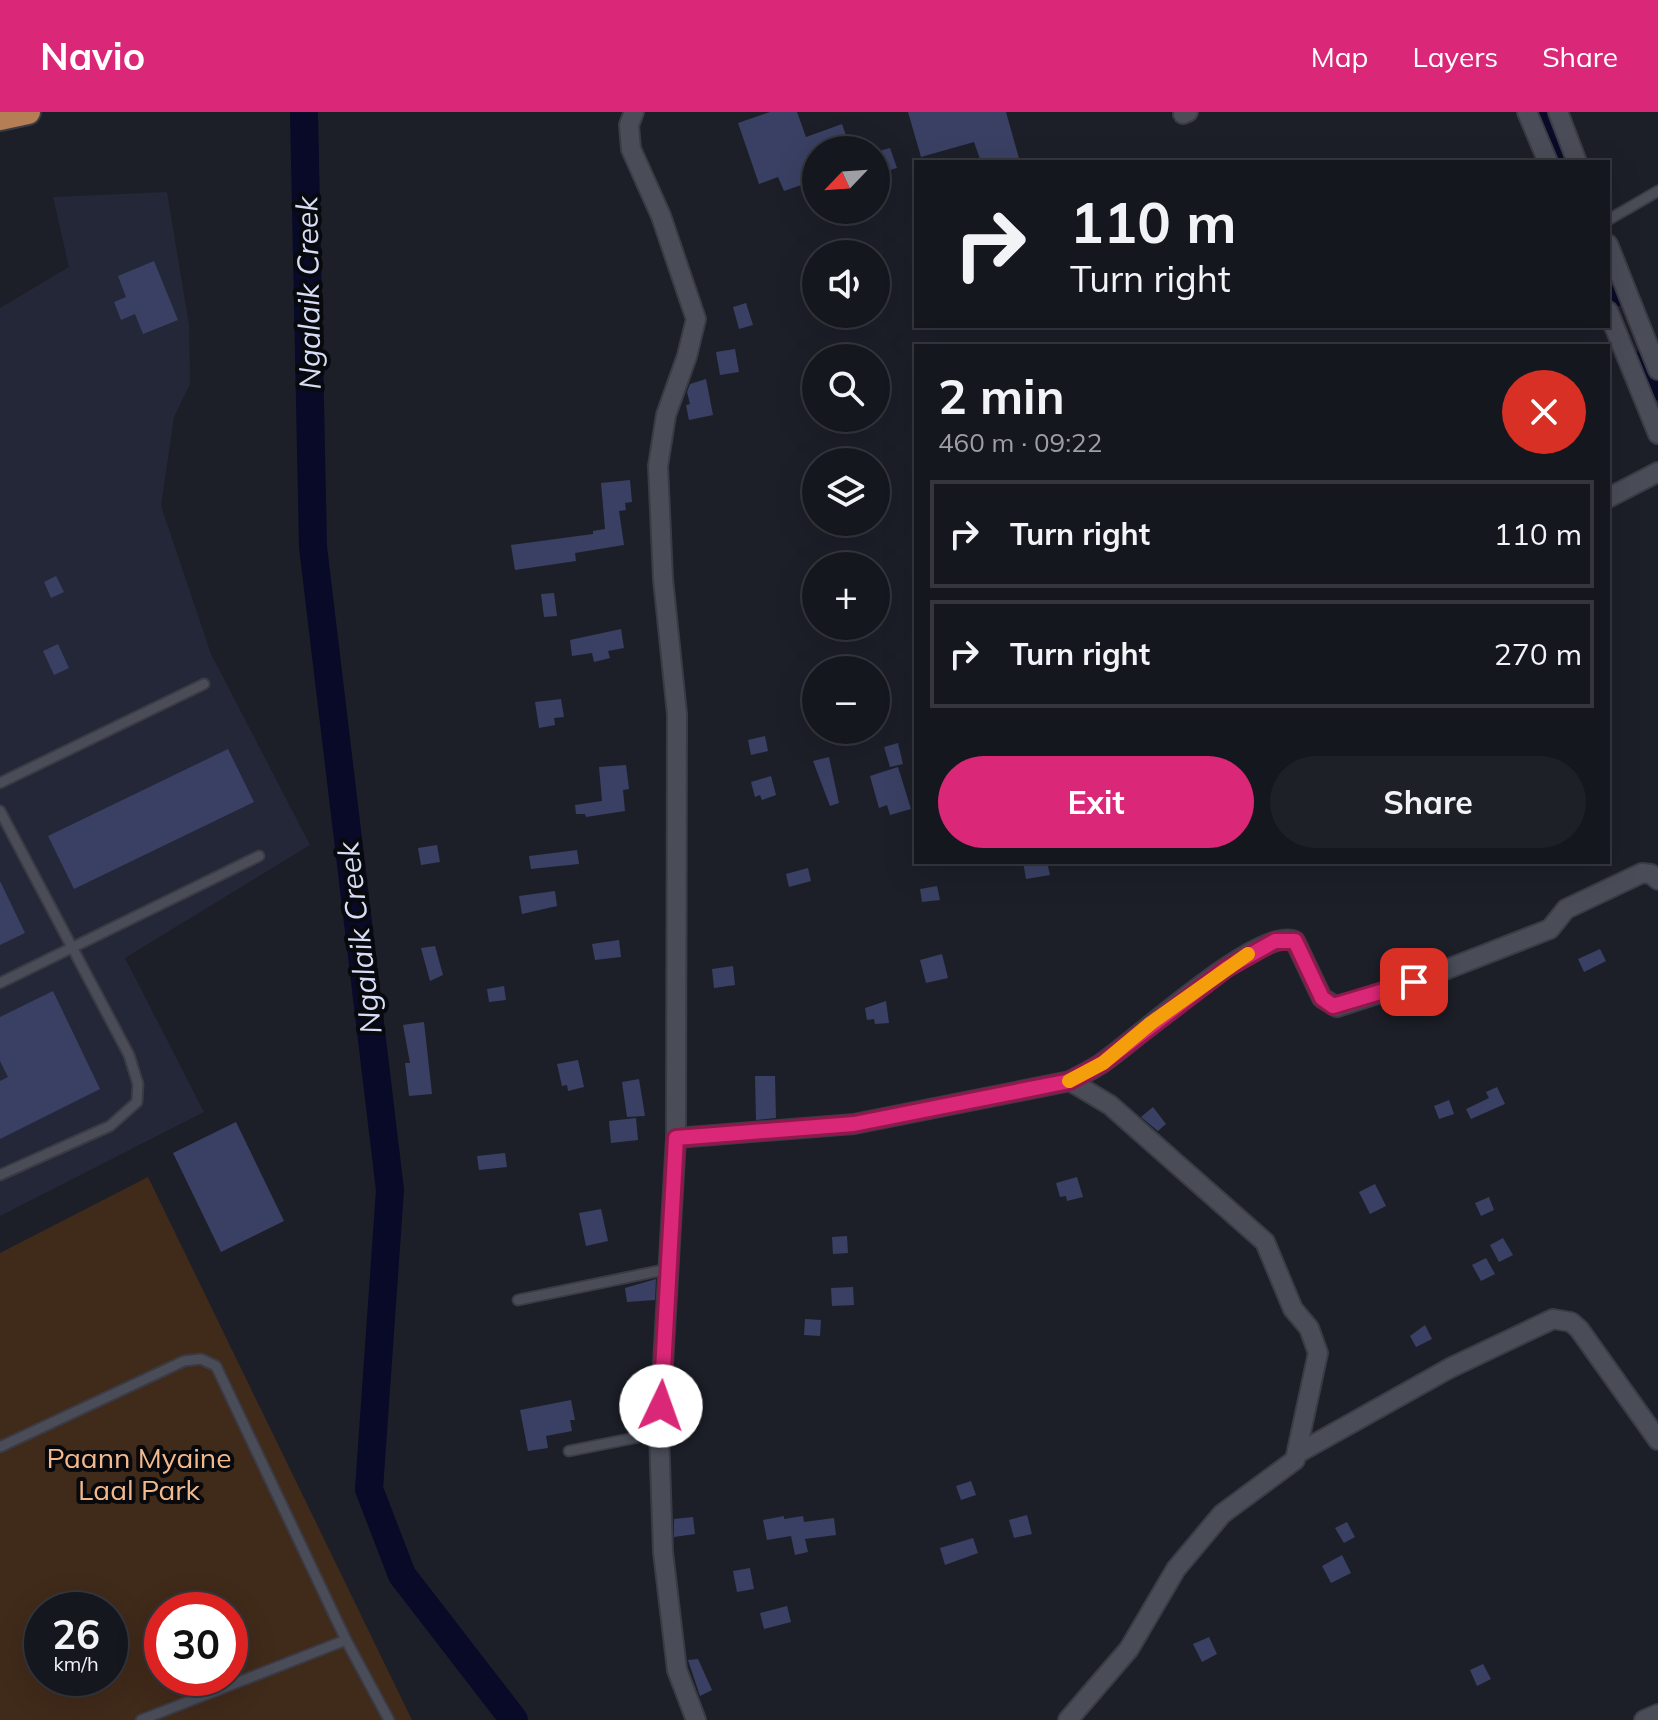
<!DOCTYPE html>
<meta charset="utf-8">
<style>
body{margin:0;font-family:Mulish,sans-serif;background:#1e2027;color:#f1f3f6;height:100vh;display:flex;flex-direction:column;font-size:30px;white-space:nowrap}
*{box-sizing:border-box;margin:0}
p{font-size:26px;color:#9d9fa4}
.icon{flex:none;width:44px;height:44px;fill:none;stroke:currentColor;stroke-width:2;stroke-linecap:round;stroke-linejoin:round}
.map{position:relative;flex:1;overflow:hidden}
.side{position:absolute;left:914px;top:232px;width:696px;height:520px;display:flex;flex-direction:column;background:#15171e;border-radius:0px;box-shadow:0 8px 32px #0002,0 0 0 2px #34363c}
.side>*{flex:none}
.guide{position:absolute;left:914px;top:48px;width:696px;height:168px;border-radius:0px;box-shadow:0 8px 32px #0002,0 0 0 2px #34363c;background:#15171e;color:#f1f3f6;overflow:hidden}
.needle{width:52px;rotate:245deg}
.tools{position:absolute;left:802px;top:24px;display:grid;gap:16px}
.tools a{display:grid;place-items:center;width:88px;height:88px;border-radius:50%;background:#15171e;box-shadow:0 8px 32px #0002,0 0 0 2px #34363c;font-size:40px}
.speed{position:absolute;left:24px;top:1480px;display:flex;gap:16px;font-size:40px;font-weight:700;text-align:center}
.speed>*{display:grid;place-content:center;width:104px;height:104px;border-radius:50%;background:#15171e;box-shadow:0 8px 32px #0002,0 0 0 2px #34363c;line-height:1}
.speed small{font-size:20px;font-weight:400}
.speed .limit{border:12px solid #d22;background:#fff;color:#111}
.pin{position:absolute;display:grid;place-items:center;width:68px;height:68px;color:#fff;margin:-34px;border-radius:16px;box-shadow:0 4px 12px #0006}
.me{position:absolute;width:88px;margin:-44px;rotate:3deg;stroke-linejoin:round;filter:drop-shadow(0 0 6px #0008)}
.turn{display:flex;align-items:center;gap:28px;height:168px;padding:0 24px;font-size:36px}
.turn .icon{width:104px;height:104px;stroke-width:2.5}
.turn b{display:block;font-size:56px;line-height:68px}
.round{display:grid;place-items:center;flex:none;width:84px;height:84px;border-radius:42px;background:#1e2027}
.overview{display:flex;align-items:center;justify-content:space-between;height:136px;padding:0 24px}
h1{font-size:48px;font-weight:700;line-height:60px}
.cta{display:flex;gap:16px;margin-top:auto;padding:16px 24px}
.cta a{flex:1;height:92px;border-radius:48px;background:#db2777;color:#fff;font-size:32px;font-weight:700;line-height:92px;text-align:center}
.cta a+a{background:#1e2027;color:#f1f3f6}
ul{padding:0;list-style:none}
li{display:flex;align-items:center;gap:24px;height:108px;margin:0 16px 12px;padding:0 8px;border:4px solid #34363c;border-radius:0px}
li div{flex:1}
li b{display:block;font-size:30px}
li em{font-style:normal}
header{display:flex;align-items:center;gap:48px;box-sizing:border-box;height:112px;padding:0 40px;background:#db2777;color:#fff}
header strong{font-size:38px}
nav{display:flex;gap:44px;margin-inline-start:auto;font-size:28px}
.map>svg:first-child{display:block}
</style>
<header>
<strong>Navio</strong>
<nav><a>Map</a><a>Layers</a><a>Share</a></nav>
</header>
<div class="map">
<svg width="1658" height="1608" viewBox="0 0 1658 1608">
<rect width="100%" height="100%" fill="#1c1f28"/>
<!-- built -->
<polygon fill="#242737" points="167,80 189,213 190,272 174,305 161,394 211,542 310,733 125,846 204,1000 0,1104 0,196 69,155 53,85"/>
<!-- green -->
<path fill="#402a1a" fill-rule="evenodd" d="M 148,1065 L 412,1608 L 0,1608 L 0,1141 ZM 42,1498 L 110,1498 L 110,1566 L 42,1566 ZM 162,1498 L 230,1498 L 230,1566 L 162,1566 Z"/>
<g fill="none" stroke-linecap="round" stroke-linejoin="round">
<!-- canal -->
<g stroke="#080a28" stroke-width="16">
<polyline points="1545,0 1565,50"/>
<polyline points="1608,157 1620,186"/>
<polyline points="1644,244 1658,280"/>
</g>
<!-- river -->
<polyline stroke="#080a28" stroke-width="28" points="304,0 313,435 390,1078 369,1377 402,1463 514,1608"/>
</g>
<!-- building -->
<g fill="#394063">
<polygon points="770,0 797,0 806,25 842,12 851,38 816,38 816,68 784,79 778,65 759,72 738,11"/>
<polygon points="908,0 1006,0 1020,50 981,50 974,30 921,45"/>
<polygon points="890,36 897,56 876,62 876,40"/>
<polygon points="154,149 178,208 143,222 135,202 121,208 114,190 126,185 118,164"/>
<polygon points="746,191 753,213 739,217 733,195"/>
<polygon points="735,237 739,260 720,263 716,240"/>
<polygon points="706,267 713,303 689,308 686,293 690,292 687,280 690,272"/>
<polygon points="630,368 632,390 625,391 626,398 619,399 624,433 575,441 576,449 515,458 511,433 593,422 593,419 605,417 601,371"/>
<polygon points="56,464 64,480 51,486 44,470"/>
<polygon points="554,481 557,504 544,505 541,482"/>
<polygon points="621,517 624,536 608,539 610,546 594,550 592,541 572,544 570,528"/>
<polygon points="58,532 69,556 54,563 43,539"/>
<polygon points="561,587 564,605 554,606 555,613 539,616 535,590"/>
<polygon points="765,624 768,639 751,643 748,628"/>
<polygon points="898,631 903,652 890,655 884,635"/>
<polygon points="228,637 254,690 74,777 48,724"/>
<polygon points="829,645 839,691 830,694 813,649"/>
<polygon points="626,653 629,677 623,678 625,699 586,705 585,702 576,702 575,693 602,689 599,655"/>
<polygon points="898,655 911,697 890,703 887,693 879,696 870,664"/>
<polygon points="771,664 776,683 762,688 760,683 755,685 751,670"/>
<polygon points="437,733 440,750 421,753 418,736"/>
<polygon points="577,738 579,752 531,757 529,744"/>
<polygon points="1023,750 1047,750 1050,763 1026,767"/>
<polygon points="808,756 811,769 789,775 786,762"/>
<polygon points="0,769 25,821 0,833"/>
<polygon points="937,774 940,788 922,790 920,777"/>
<polygon points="555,779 557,794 522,802 519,784"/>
<polygon points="619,828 621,845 595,848 592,832"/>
<polygon points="435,834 443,863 430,869 421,836"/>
<polygon points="1600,837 1606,849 1584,860 1578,847"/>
<polygon points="942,842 948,866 926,871 920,848"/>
<polygon points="733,854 735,873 714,876 712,857"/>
<polygon points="504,874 506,888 489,890 487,877"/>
<polygon points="53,879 100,977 0,1027 0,969 8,965 0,949 0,905"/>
<polygon points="886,889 889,911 875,912 874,907 867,908 865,896"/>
<polygon points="424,910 432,982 409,984 405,951 410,951 403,913"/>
<polygon points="578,948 584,975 568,979 567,973 562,974 557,952"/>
<polygon points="755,964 775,964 776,1006 756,1008"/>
<polygon points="639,967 645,1004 627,1005 622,970"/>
<polygon points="1497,975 1505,992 1471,1007 1466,997 1489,986 1486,980"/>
<polygon points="1449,988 1454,1002 1439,1007 1434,994"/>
<polygon points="1153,995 1166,1012 1158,1019 1141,1005"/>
<polygon points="636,1006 638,1028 611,1031 609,1009"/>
<polygon points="236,1010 284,1109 221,1140 173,1041"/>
<polygon points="505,1041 507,1055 479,1058 477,1044"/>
<polygon points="1077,1065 1083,1085 1067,1089 1066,1084 1060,1085 1056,1071"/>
<polygon points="1375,1072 1386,1094 1370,1102 1359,1080"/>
<polygon points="1489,1085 1494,1098 1481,1104 1475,1091"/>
<polygon points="601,1097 608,1129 586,1134 579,1101"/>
<polygon points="847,1124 848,1141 833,1142 832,1125"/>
<polygon points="1503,1126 1513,1143 1499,1150 1490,1133"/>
<polygon points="1486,1146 1495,1162 1481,1169 1472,1153"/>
<polygon points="656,1167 655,1188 627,1190 625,1176"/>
<polygon points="853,1175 854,1193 832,1194 831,1176"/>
<polygon points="805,1207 821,1208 820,1224 804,1223"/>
<polygon points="1425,1213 1432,1227 1416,1235 1410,1224"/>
<polygon points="571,1288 575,1308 570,1308 572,1319 546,1324 548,1336 528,1339 520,1298"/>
<polygon points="971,1369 976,1383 961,1388 956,1374"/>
<polygon points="1027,1403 1032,1422 1014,1426 1009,1408"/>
<polygon points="784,1404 784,1407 803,1404 804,1410 834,1406 836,1423 805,1427 808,1440 795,1443 791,1424 767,1428 763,1408"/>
<polygon points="693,1405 695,1422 674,1425 674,1407"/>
<polygon points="1347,1410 1355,1425 1344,1431 1335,1416"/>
<polygon points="973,1426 978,1441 945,1453 940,1436"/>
<polygon points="1342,1443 1351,1461 1331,1471 1322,1454"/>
<polygon points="750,1456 754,1477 737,1480 733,1459"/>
<polygon points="787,1494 791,1510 764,1517 760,1501"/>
<polygon points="1209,1525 1217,1542 1202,1550 1193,1532"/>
<polygon points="698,1547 712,1578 700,1584 688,1548"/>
<polygon points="1483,1552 1491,1567 1477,1574 1470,1558"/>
</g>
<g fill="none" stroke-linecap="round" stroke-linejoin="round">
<defs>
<g id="service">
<polyline points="1608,108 1658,79"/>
<polyline points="0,671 204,572"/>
<polyline points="0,699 129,943 138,972 137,990 110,1014 0,1063"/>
<polyline points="0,871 259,744"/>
<polyline points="518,1188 668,1157"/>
<polyline points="0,1335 184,1249 201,1247 216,1254 346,1528 389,1608"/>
<polyline points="569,1339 659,1321"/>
<polyline points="141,1608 346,1528"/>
</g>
<g id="minor">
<polyline points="634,0 629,13 631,37 661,104 696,207 687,244 666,303 658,354 663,467 677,602 676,1026 659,1321 663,1440 677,1558 696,1608"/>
<polyline points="1527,0 1548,50"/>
<polyline points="1558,0 1577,50"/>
<polyline points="1183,2 1188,0"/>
<polyline points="1608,132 1658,258"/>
<polyline points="1608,199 1658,322"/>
<polyline points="1608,386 1658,360"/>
<path d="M 1070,969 C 1081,963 1092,958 1102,951 C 1135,929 1260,813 1295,829 L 1322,886 L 1337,895 L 1414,870 L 1550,817 L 1566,797 L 1642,761 L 1651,762 L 1658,768"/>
<polyline points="676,1026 854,1012 1070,969 1110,993 1265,1130 1293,1197 1309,1216 1318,1241 1295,1348 1222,1402 1176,1457 1129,1537 1068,1608"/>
<polyline points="1300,1340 1450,1256 1553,1207 1571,1210 1579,1217 1658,1328"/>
<polyline points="1644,1608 1658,1602"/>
</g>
<polyline id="trunk" points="0,6 28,0"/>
</defs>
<!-- service casing -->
<use href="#service" stroke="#3a3b44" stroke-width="13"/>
<!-- minor casing -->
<use href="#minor" stroke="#3a3b44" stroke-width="22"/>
<!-- trunk casing -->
<use href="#trunk" stroke="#3a3b44" stroke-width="28"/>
<!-- service -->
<use href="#service" stroke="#4a4d58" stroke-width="9"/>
<!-- minor -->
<use href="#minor" stroke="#4a4d58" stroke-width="18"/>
<!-- trunk -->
<use href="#trunk" stroke="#b57e54" stroke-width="24"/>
</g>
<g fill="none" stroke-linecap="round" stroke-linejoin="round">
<defs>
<polyline id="route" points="661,1294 676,1026 854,1012 1070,969 1103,951 1227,856 1275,829 1295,829 1322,886 1333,894 1414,870"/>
</defs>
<!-- route casing -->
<use href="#route" stroke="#8e194d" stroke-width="20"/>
<!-- route -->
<use href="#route" stroke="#db2777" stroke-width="14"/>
<!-- slow -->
<polyline stroke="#f59e0b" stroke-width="14" points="1069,969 1103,951 1151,911 1248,842"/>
</g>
<g text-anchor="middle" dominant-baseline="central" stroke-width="8" stroke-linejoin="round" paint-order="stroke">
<!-- park labels -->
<g font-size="28" fill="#f3b98c" stroke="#08090d">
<text x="139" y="1345">Paann Myaine<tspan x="139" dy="32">Laal Park</tspan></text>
</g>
<!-- water labels -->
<g font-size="30" font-style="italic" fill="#d6ddf6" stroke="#08090d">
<text transform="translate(308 181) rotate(-91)">Ngalaik Creek</text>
<text transform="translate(359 826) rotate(-97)">Ngalaik Creek</text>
</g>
</g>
</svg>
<div class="tools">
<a><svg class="needle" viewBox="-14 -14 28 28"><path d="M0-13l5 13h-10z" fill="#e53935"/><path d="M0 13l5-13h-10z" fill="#9d9fa4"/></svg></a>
<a><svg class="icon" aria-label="sound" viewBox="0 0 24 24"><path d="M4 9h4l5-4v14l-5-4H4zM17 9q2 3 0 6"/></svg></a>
<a><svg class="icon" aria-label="search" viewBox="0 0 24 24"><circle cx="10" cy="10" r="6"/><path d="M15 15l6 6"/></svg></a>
<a><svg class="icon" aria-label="layers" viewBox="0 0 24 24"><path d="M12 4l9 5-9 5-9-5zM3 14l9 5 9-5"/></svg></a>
<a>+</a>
<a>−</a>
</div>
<div class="speed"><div>26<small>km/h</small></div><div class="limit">30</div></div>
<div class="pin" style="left:1414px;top:870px;background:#d93025"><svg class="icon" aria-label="arrive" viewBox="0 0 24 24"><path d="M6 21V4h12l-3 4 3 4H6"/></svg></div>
<svg class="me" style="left:661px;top:1294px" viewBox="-20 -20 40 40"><circle r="19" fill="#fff"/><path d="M0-13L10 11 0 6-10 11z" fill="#db2777"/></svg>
<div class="guide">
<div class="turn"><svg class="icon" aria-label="right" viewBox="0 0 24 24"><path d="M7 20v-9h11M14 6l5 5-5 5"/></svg><div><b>110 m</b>Turn right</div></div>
</div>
<section class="side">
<div class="overview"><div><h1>2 min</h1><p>460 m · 09:22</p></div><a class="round" style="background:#d93025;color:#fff"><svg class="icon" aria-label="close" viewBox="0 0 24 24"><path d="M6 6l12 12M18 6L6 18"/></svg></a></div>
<ul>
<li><svg class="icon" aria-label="right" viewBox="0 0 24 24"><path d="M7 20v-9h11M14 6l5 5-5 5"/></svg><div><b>Turn right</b></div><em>110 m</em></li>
<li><svg class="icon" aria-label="right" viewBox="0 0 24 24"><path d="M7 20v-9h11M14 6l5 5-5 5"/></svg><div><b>Turn right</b></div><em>270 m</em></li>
</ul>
<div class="cta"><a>Exit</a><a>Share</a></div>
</section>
</div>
